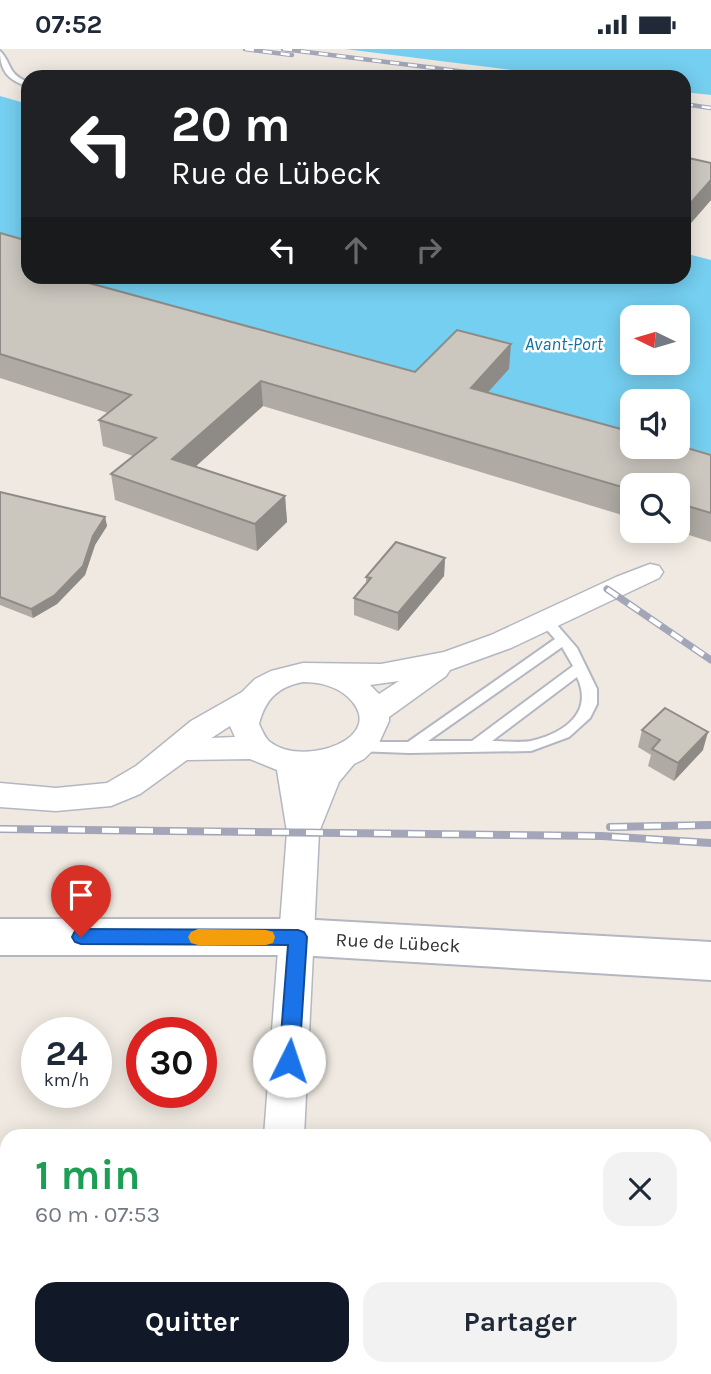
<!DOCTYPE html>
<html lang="fr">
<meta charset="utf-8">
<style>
body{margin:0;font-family:Karla,sans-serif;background:#f2f2f3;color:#1f2937;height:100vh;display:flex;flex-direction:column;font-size:26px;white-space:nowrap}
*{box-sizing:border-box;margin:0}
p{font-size:23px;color:#747a83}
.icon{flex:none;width:38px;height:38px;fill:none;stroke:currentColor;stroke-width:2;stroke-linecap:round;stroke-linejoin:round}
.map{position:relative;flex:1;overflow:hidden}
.drawer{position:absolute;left:0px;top:1080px;width:712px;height:247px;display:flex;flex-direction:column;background:#fff;border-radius:21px 21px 0 0;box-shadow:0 4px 18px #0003}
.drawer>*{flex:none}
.guide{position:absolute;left:21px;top:21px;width:670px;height:214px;border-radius:21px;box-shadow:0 4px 18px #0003;background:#202124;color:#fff;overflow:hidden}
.needle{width:46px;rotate:275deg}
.buttons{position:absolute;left:620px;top:256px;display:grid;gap:14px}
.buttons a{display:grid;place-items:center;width:70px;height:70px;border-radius:14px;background:#fff;box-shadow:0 4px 18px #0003;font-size:35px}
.speed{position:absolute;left:21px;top:968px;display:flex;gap:14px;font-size:35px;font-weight:700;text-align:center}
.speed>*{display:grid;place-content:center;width:91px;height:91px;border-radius:50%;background:#fff;box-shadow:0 4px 18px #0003;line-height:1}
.speed small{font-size:18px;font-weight:400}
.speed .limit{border:10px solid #d22;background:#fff;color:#111}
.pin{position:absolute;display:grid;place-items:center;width:60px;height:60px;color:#fff;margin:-72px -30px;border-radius:50% 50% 50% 0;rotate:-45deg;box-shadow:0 0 7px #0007}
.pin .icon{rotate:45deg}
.me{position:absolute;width:77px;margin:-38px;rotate:4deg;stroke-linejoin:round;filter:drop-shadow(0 0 5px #0008)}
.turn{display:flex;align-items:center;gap:24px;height:147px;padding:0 35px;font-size:32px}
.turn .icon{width:91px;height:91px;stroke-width:2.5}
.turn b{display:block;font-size:49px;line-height:60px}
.lanes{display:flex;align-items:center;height:66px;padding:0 35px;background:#0003;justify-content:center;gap:35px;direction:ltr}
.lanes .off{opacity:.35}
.round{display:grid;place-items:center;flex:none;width:74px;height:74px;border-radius:21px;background:#f2f2f3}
.overview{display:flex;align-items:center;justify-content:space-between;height:119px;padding:0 35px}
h1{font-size:42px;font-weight:700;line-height:52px;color:#1e9e55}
.button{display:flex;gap:14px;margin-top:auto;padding:14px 35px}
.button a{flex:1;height:80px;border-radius:21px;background:#111827;color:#fff;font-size:28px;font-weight:700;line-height:80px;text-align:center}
.button a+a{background:#f2f2f3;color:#1f2937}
.status{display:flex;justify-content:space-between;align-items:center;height:49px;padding:0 35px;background:#fff;direction:ltr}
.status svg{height:19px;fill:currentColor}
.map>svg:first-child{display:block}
</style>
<div class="status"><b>07:52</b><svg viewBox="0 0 49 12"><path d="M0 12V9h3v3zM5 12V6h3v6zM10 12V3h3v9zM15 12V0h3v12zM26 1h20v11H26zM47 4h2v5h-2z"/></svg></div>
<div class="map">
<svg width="711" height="1325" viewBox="0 0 711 1325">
<rect width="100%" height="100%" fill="#efe9e1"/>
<!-- water -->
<g fill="#75cff0" fill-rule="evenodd">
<polygon points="345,0 711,0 711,46 684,43 684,28 568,28"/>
<path d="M 0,47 L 28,55 L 28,228 L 684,228 L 684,204 L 711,211 L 711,405 L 677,396 L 677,352 L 632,352 L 632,383 L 316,295 L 0,223 ZM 632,268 L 677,268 L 677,313 L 632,313 Z"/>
</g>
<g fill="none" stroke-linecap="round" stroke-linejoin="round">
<defs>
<g id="service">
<path d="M 0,2 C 12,14 7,25 28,33 L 28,37 C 9,32 0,22 0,2 Z"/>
<path d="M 546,568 L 551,569 L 577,599 L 597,640 L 597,655 L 590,669 L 569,688 L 531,702 L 409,704 L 356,702 L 354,698 L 361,693 L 408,693 L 555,590 L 539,572 ZM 562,598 L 573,617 L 472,692 L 428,692 ZM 577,628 C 594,664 564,684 531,692 C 519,694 504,692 492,692 Z"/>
<polygon points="0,1248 7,1251 7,1272 0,1269"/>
<polygon points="83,1320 111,1320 114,1325 86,1325"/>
</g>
<g id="minor">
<path d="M 650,515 L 659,517 L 663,523 L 659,529 L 511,599 L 450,621 L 446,627 L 389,668 L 389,672 L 378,696 L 364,710 L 354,715 L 339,733 L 319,783 L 304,1087 L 264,1087 L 287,783 L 277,721 L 250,710 L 187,711 L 140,745 L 111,757 L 56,762 L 0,758 L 0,734 L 56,739 L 107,734 L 136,717 L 191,672 L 242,643 L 255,630 L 271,622 L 303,614 L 381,615 L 444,603 L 491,586 L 616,528 ZM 399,632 L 379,645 L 370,636 ZM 303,633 C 319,633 336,637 348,648 C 391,689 303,719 270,693 C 265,689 262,681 259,675 C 265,651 277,638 303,633 ZM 230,677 L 235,688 L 211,689 L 213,688 Z"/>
<polygon points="244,1320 288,1320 287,1325 243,1325"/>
</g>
<polygon id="secondary" points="0,870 298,870 711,893 711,931 298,906 0,906"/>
</defs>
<!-- service casing -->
<use href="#service" stroke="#b4b7c1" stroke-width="4"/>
<!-- minor casing -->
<use href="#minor" stroke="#b4b7c1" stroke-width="3"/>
<!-- secondary casing -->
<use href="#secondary" stroke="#b4b7c1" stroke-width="4"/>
<!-- service -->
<use href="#service" fill="#fff" fill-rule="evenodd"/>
<!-- minor -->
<use href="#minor" fill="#fff" fill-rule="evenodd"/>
<!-- secondary -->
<use href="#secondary" fill="#fff" fill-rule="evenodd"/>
<defs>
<g id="rail-far2">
<polyline points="245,0 292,6"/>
<polyline points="283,0 506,28"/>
<polyline points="684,55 711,59"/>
</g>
<polyline id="rail-far1" points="607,540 711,611"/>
<g id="rail">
<polyline points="610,778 711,776"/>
<polyline points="0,780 602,787 711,794"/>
</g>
</defs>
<!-- rail-far2 casing -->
<use href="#rail-far2" stroke="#a3a6b8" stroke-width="4.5"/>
<!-- rail-far1 casing -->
<use href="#rail-far1" stroke="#a3a6b8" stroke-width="7"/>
<!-- rail casing -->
<use href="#rail" stroke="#a3a6b8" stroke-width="8"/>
<!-- rail-far2 -->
<use href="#rail-far2" stroke="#fff" stroke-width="2.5" stroke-dasharray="9" stroke-linecap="butt"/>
<!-- rail-far1 -->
<use href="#rail-far1" stroke="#fff" stroke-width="4.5" stroke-dasharray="13" stroke-linecap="butt"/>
<!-- rail -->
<use href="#rail" stroke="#fff" stroke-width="5" stroke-dasharray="17" stroke-linecap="butt"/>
</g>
<!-- wall -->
<g fill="#afaba4">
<polygon points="684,108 711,114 711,151 684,182"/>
<polygon points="0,184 28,228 415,323 509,320 488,343 711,406 711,493 673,481 677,481 677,436 632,436 632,469 263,357 196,417 285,447 287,473 257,502 115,451 111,425 133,407 103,397 99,371 108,364 0,329"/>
<polygon points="0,443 105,468 107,477 95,496 85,526 57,555 33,569 0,556"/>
<polygon points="445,509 444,527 398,582 354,566 354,549 366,535 366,528"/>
<polygon points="642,681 703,701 674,732 648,717 651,706 638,698"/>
<polygon points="711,1197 711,1294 705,1291 705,1210"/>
</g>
<!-- shaded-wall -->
<g fill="#8e8b86">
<polygon points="711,131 711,151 684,182 688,157"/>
<polygon points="511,295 509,320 469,364 471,339"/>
<polygon points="261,332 263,357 175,436 172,410"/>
<polygon points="285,447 287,473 257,502 255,475"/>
<polygon points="105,468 107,477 95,496 85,526 57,555 33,569 31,560"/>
<polygon points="445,509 444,527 398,582 398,564"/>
<polygon points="708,683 703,701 674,732 678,714"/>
</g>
<!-- building -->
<g fill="#cbc7bf" stroke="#8e8b86" stroke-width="2">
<polygon points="684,108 711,114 711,131 688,157 684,157"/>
<polygon points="0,184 28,192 28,215 26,216 28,217 28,228 67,228 415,323 457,281 511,295 471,339 632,383 632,397 677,397 677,396 711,406 711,464 677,454 677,436 632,436 632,441 261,332 172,410 285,447 255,475 111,425 156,389 99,371 131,346 0,305"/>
<polygon points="0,443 105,468 93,487 83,517 55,546 31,560 0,548"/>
<polygon points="396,493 445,509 398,564 354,549 371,529 366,528"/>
<polygon points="665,659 708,683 678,714 652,700 660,691 642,681"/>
<polygon points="711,1197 711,1263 705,1259 705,1210"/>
</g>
<!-- route -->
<polygon fill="#1a73e8" stroke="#114b97" stroke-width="2" points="81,880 298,881 304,883 307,888 299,1012 296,1019 289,1021 282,1019 279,1012 288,896 81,895 75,893 72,888 75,882"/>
<!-- slow -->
<polygon fill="#f59e0b" points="198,880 266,881 273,883 275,888 273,894 266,896 198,896 191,894 188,888 191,883"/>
<g text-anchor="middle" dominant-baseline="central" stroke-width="5" stroke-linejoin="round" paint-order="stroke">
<!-- far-water labels -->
<g font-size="18" font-style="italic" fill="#0d6fa3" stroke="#fff">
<text x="564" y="295">Avant-Port</text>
</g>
<!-- street labels -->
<g font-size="19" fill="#2e2e2e" stroke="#fff">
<text transform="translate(398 894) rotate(3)">Rue de Lübeck</text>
</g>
</g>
</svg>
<div class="buttons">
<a><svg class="needle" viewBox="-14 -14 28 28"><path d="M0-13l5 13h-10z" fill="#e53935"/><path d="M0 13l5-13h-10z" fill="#747a83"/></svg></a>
<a><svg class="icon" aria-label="sound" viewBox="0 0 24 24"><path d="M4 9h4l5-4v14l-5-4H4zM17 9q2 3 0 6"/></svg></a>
<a><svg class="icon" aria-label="search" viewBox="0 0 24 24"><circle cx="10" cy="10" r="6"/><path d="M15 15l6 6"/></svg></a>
</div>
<div class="speed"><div>24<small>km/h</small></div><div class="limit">30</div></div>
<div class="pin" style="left:81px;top:888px;background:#d93025"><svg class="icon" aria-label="arrive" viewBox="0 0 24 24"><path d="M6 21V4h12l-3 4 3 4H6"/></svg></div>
<svg class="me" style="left:289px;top:1012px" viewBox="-20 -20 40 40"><circle r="19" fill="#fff"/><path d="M0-13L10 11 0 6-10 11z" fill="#1a73e8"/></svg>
<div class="guide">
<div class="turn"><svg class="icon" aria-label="left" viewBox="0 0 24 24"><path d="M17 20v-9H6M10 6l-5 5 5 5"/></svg><div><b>20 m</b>Rue de Lübeck</div></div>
<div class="lanes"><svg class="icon" aria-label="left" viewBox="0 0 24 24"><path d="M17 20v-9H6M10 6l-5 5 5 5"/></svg><svg class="icon off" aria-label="ahead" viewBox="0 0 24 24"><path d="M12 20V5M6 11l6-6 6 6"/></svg><svg class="icon off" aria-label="right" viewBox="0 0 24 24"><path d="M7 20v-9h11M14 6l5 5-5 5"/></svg></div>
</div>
<section class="drawer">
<div class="overview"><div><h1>1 min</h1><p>60 m · 07:53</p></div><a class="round"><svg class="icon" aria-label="close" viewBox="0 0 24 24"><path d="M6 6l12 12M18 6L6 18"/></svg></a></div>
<div class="button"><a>Quitter</a><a>Partager</a></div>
</section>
</div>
